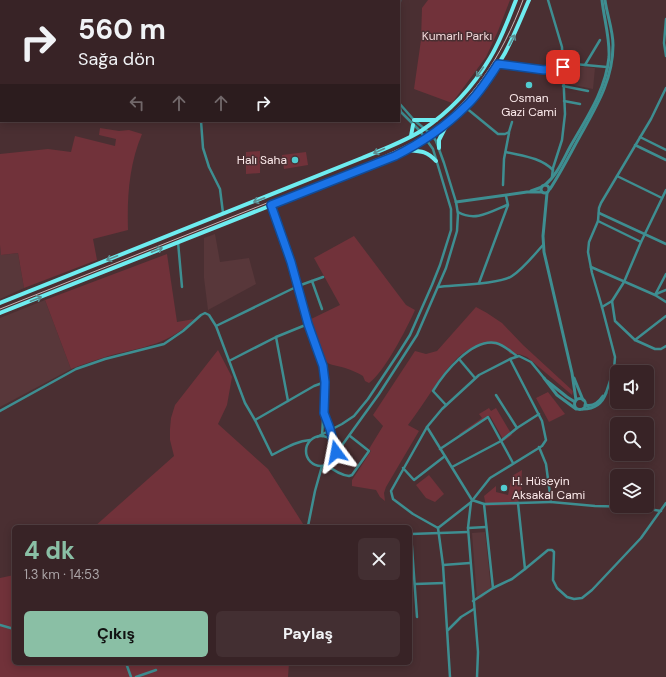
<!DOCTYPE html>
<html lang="tr">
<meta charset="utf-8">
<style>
body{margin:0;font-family:"DM Sans",sans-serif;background:#432f32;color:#f1f3f6;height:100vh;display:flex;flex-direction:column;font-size:15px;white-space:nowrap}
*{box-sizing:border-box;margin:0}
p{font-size:13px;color:#aba4a7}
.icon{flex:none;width:22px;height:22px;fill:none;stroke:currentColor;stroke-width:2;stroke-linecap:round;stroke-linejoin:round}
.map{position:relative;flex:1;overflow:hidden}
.panel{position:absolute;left:12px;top:525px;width:400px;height:140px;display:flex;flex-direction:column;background:#382326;border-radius:6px;box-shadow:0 2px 10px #0003,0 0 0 1px #524043}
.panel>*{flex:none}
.banner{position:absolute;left:0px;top:0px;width:400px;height:122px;box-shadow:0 2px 10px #0003,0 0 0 1px #524043;background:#382326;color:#f1f3f6;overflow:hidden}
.tools{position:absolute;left:610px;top:365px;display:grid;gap:8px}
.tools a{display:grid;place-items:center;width:44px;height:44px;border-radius:6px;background:#382326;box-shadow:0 2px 10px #0003,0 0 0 1px #524043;font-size:20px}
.pin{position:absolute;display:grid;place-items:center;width:34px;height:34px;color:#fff;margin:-17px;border-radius:8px;box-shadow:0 2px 6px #0006}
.me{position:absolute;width:44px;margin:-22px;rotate:347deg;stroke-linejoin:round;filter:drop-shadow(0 0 3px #0008)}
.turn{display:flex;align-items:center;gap:14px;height:84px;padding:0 12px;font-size:18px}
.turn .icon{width:52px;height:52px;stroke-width:2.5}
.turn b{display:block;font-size:28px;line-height:34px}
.lanes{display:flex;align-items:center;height:38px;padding:0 12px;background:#0003;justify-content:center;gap:20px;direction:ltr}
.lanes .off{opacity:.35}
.round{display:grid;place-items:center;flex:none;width:42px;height:42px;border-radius:6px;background:#432f32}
.summary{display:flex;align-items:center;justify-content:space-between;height:68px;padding:0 12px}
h1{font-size:24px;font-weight:700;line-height:30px;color:#8abfa5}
.button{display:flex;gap:8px;margin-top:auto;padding:8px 12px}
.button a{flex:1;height:46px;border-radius:6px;background:#8abfa5;color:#111;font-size:16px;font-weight:700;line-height:46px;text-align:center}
.button a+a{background:#432f32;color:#f1f3f6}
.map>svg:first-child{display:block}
</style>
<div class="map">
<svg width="666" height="677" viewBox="0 0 666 677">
<rect width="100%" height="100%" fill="#4a2f32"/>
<!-- built -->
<g fill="#58373a">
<polygon points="566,65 595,68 593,89 564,83"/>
<polygon points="215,234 220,262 249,258 256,284 208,310 204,278 204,238"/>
<polygon points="0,245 1,255 18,253 24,288 0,299"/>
<polygon points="45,300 71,369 0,407 0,318"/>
<polygon points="485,532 491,589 482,598 478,599 477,598 472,533"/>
</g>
<!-- green -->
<g fill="#71323a">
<polygon points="428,0 510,0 498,31 486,57 452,103 414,89 421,40 422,8"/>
<path d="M 100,128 L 119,131 L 129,130 L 142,134 C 129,165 127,197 128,230 L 93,239 L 97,260 L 24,288 L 18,253 L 1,255 L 0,245 L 0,154 L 48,149 L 71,152 L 75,136 L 115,146 L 116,139 L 99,135 Z"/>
<polygon points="260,151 260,173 246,174 246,152"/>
<polygon points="306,152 308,165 284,169 282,155"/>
<path d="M 354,236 L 406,305 L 415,310 C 407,328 384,373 369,383 L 365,381 L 363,376 C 358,373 352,370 345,368 C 336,365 327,366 322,357 L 309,320 L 340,305 L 314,258 Z"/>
<path d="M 167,254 L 177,322 L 194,319 C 170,344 144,347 112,355 C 98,359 84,364 71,369 L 45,300 Z"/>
<path d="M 476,307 L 487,313 L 502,323 L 523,345 L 573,391 L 572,395 L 527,357 L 519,354 L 510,354 L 506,348 C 471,333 451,363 433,389 C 425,401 417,413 408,425 L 419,431 L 386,487 L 384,493 L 385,501 L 380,497 L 376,490 L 352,486 L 352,480 L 369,454 L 371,451 L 369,449 L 383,426 L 373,415 L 415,351 L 426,354 L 437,351 Z"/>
<polygon points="218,350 232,377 227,405 218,424 268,469 305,527 94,527 174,456 170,440 170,429 171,418 175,405"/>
<polygon points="548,392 565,414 549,422 536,398"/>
<polygon points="489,408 491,411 496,408 512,435 504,441 490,416 461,436 459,434 482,418 479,414"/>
<polygon points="522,470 521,485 523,496 518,497 519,505 486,506 484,496 496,486 496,492 508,495 512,476"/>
<polygon points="429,475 444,494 435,502 426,498 416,485"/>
<polygon points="14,575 14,663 289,663 288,677 0,677 0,578"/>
</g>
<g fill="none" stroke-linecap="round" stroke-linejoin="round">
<!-- minor -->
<g stroke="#3e8e91" stroke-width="2.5">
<polyline points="226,0 226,1"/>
<polyline points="548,0 562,47 565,114 562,140 553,168 552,177"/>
<polyline points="399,12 400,0"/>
<polyline points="666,19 664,43 666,56"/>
<polyline points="563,63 607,67"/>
<polyline points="499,64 544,69 546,73 563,80"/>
<polyline points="585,65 600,40"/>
<polyline points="544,69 563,67"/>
<polyline points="563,86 588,91"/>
<polyline points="564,101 580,104"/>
<polyline points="465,107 498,134 505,134 509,132 512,122"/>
<polyline points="201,121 203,148 209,167 220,189 223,213"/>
<polyline points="640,137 666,150"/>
<polyline points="635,145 666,160"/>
<path d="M 506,152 C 522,156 540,157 553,170"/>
<polyline points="617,176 662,198"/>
<polyline points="503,185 504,159 509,133"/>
<polyline points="272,206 291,262 308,324 323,370 325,387 322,436"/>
<path d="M 458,212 C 475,222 490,212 507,205"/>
<polyline points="599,213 666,244"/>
<polyline points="598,221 641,242"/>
<polyline points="178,242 182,287"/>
<polyline points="591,267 655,295 666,302"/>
<polyline points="312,281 322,309"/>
<polyline points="479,283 508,205 506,196"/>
<path d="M 438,287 C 454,285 501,284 512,276 C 523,269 534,255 543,245"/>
<polyline points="656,294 666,290"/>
<polyline points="655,295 666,274"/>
<polyline points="612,301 615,321 635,340 655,349 661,349 666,346"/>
<polyline points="602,307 612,301 624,282 641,242 666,190"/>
<polyline points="216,326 298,286 323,277"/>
<polyline points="276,337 288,401"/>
<polyline points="635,340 666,316"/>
<polyline points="459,359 475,378"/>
<polyline points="229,361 276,337 308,324"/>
<polyline points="606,393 614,369 615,357 602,307 592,273 588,252 589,242 598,221 599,208 601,203 651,119 666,88"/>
<polyline points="496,395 517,428"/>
<path d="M 446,405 L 433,391 C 444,373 472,338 496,343 C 504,345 511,352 517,356"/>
<polyline points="0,411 76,369 105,359 164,344 183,331 201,315 205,313 209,315 216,326 245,403 255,420"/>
<polyline points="325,414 330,429 333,442"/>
<polyline points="427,427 472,500 484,504 493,588 473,601"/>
<circle cx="321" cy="451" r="15"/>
<polyline points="317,437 342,424 354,416 368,399 398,354 410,335 432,285 440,265 451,230 451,209 433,149 420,131 401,112 399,104"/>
<path d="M 310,440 C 296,441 284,449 272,455 L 255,420 L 314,386 L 325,382"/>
<polyline points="539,447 546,464 551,502 595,506 636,507 661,511"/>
<polyline points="440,449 488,417 513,463"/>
<polyline points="335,455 379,394 417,335 446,268 457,231 458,214 456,202 444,163 436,141 432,135 414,120 399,103"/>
<path d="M 327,465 C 333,470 341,475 349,476 L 352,475 L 369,451 L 350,436"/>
<polyline points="452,467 501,441 517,428 539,414"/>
<polyline points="403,468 414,480 445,456"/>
<polyline points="470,503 438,528 413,514 393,499 391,491 427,427 442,409 479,375 510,359 519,356 531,362 544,378"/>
<polyline points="518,503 551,502"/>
<polyline points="484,504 518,503 525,569 512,579 493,588"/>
<polyline points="308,526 315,491 322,466"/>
<polyline points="438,528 443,565 450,677"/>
<polyline points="468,528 486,527"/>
<polyline points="443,565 470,563"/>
<polyline points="525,569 548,550 552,550 554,552 553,580 557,588 567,597 574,599 582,598 592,590 641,538 666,503"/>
<polyline points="415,584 444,583"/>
<polyline points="417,617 411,534 468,532"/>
<polyline points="0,625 14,629"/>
<polyline points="448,630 461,617 474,609"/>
<polyline points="126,663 131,677"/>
<polyline points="136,677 156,670"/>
<polyline points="477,677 478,652 476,627 468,528 471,502 490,478 542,446 546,440 542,421 510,359"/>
</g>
<!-- tertiary -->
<g stroke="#3e8e91" stroke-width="3">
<circle cx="545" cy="189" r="4"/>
<path d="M 545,185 C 557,175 563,160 570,147 C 586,119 606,90 609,57 C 610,38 604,19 602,0"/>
<path d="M 550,189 C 561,172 570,154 580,136 C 596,107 613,80 613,45 C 613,30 607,15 605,0"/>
<polyline points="531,191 542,187"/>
<polyline points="547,193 543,236 544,252 572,373 576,400"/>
<polyline points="456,202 527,192 542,192"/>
<polyline points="544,378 557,395 576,409"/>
<polyline points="574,378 583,400"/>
<polyline points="547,381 567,397 575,402"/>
<circle cx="580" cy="404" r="5.5"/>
<path d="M 585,405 C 593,407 599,402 603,396"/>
<path d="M 583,409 C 595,409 602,404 606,393"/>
</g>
<!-- trunk -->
<g stroke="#6eecf0" stroke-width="4">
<polyline points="414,120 436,120"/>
<polyline points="411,136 413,125"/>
<polyline points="439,148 439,140 447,124"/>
<path d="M 408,150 C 421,151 427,151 436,161"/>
<path d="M 0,303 L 362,158 C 382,150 403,142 421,131 C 448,113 473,87 490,58 C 501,40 508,20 516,0"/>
<path d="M 0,313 L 395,156 C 441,133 480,99 505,53 C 514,36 521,18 529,0"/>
</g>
<!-- tram -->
<path stroke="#c8b3b5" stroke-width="1" d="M 0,309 L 340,174 C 366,163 394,153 418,139 C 471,107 502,56 523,0"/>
</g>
<!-- one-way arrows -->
<defs><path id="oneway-shaft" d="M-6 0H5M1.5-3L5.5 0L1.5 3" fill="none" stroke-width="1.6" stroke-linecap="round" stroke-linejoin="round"/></defs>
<g stroke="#5c8e91">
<use href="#oneway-shaft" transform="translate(512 40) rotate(-63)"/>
<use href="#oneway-shaft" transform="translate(480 72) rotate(125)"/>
<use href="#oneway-shaft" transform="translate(379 151) rotate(156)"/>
<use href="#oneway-shaft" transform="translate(259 200) rotate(159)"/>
<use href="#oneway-shaft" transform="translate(157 250) rotate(-22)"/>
<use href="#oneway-shaft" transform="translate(112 258) rotate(158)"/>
<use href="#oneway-shaft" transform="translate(36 299) rotate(-21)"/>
</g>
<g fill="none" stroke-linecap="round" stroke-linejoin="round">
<defs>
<path id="route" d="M 336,452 L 330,429 L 324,413 L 325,382 L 323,366 L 308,324 L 291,262 L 271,205 L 395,156 C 421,143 445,127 466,106 C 479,94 489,78 498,64 L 544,70 L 563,67"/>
</defs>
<!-- route casing -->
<use href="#route" stroke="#114b97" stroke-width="10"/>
<!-- route -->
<use href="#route" stroke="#1a73e8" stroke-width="7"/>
</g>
<!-- markers -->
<g fill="#52ccd0" stroke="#4a2f32" stroke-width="1.5">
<circle cx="529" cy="85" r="4"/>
<circle cx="295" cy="160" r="4"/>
<circle cx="504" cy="488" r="4"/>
</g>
<g text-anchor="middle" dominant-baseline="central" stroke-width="3" stroke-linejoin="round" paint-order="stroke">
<!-- park labels -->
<g font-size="12" fill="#f1d7d9" stroke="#4a2f32">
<text x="457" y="36">Kumarlı Parkı</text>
</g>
<!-- poi labels -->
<g font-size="12" fill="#fbe9ea" stroke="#4a2f32">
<text x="529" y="98">Osman<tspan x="529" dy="14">Gazi Cami</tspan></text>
<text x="287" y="160" text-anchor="end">Halı Saha</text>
<text x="512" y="481" text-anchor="start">H. Hüseyin<tspan x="512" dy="14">Aksakal Cami</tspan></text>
</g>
</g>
</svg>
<div class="tools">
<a><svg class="icon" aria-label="sound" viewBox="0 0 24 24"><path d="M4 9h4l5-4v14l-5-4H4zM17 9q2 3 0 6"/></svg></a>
<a><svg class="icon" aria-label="search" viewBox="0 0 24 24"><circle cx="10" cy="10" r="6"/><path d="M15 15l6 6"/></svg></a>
<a><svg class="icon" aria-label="layers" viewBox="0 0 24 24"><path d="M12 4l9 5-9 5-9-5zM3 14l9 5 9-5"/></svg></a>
</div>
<div class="pin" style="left:563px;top:67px;background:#d93025"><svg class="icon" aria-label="arrive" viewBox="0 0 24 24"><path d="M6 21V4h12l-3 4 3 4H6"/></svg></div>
<svg class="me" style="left:336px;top:452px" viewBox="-20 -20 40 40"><path d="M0-17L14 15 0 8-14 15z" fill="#1a73e8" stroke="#fff" stroke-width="4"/></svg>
<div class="banner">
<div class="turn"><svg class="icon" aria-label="right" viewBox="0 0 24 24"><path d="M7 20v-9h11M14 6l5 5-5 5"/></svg><div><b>560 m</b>Sağa dön</div></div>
<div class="lanes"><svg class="icon off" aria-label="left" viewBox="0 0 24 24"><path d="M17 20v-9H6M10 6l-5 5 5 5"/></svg><svg class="icon off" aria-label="ahead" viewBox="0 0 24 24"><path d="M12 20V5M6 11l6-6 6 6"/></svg><svg class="icon off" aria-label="ahead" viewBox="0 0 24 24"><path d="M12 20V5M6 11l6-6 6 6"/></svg><svg class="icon" aria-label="right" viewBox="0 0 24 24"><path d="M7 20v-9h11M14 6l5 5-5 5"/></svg></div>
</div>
<section class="panel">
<div class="summary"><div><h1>4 dk</h1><p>1.3 km · 14:53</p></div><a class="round"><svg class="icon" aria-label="close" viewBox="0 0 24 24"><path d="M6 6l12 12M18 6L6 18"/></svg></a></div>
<div class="button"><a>Çıkış</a><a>Paylaş</a></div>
</section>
</div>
